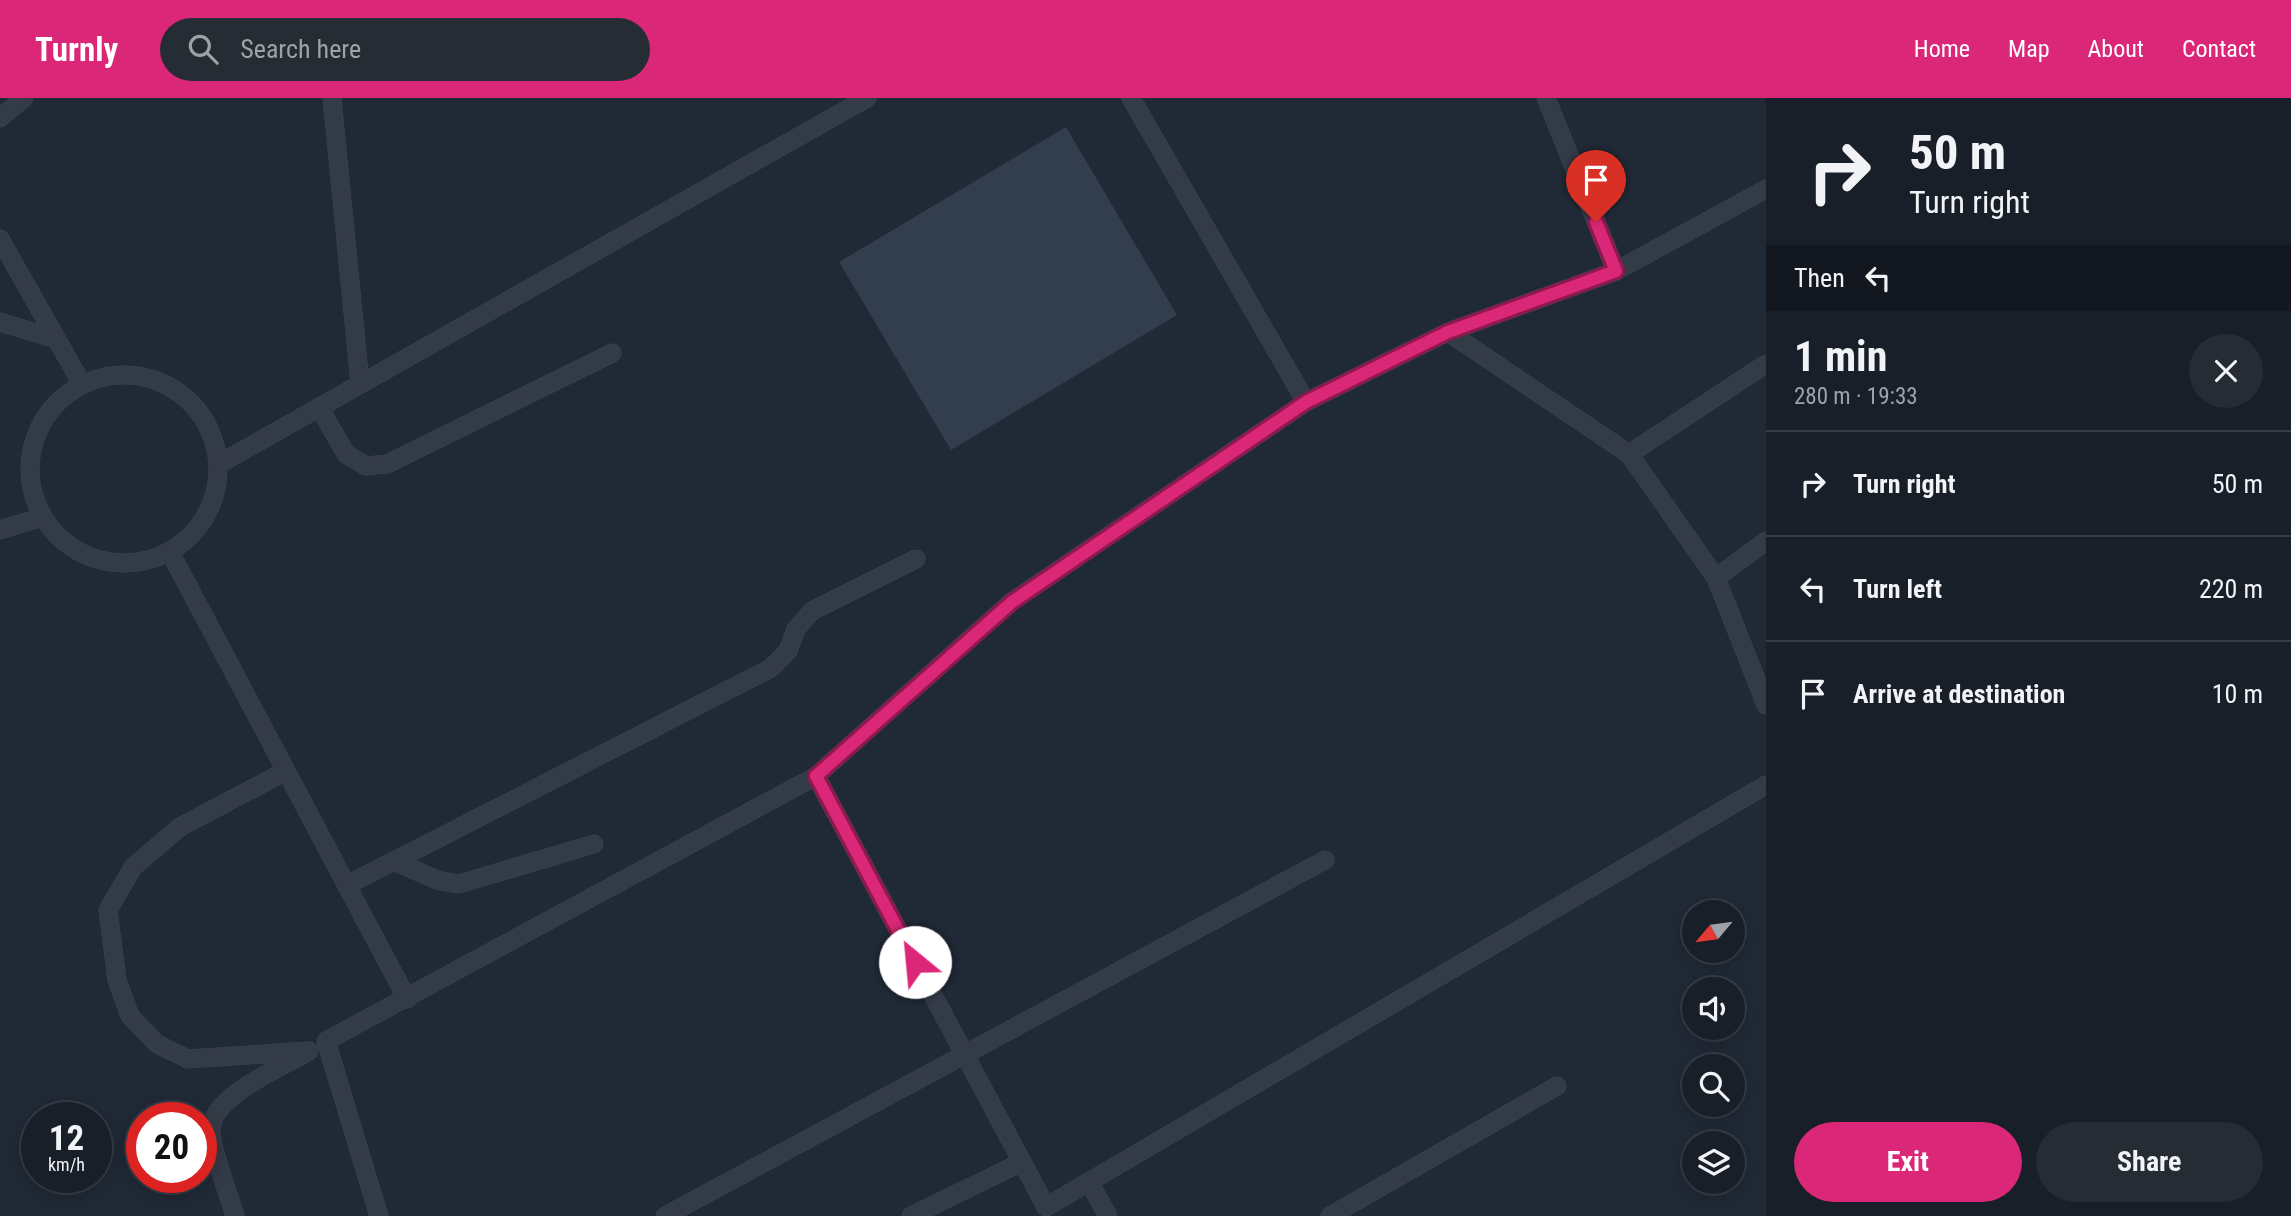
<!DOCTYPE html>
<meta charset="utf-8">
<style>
body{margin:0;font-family:"Roboto Condensed",sans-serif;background:#252c34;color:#f1f3f6;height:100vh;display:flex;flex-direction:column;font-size:26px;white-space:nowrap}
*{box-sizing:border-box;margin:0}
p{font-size:23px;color:#9fa2a8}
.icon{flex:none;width:38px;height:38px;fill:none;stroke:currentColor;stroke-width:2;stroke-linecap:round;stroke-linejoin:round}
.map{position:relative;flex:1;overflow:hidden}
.drawer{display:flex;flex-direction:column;background:#181f28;width:525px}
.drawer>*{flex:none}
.banner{background:#181f28;color:#f1f3f6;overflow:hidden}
.needle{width:46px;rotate:241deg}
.controls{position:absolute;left:1682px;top:802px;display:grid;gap:14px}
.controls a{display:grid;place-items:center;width:63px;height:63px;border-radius:50%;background:#181f28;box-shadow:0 4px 18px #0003,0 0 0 2px #363d45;font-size:35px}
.speed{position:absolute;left:21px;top:1004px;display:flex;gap:14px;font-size:35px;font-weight:700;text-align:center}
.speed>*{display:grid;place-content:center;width:91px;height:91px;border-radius:50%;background:#181f28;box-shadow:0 4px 18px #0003,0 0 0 2px #363d45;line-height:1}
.speed small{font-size:18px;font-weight:400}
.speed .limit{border:10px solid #d22;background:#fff;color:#111}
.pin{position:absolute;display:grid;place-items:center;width:60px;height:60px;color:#fff;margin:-72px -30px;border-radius:50% 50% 50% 0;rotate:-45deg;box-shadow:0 0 7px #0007}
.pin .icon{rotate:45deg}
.me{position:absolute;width:77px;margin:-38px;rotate:332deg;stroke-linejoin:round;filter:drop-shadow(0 0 5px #0008)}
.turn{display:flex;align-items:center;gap:24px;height:147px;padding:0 28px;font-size:32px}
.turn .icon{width:91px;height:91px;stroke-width:2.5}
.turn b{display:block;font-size:49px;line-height:60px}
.then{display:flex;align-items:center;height:66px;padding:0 28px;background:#0003;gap:14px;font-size:26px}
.round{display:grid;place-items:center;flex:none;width:74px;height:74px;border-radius:37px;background:#252c34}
.summary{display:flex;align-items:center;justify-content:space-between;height:119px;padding:0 28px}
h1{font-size:42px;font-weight:700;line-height:52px}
.primary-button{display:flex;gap:14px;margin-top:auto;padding:14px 28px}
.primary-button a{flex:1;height:80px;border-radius:42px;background:#db2777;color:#fff;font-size:28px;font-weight:700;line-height:80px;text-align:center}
.primary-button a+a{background:#252c34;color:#f1f3f6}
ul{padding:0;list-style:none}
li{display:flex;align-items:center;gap:21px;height:105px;padding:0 28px;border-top:2px solid #363d45}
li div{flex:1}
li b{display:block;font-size:26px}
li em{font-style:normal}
header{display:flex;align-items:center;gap:42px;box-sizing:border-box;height:98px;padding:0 35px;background:#db2777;color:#fff}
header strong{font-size:33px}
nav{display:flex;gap:38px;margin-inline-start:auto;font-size:24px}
.search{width:490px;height:63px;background:#252c34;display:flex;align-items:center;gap:18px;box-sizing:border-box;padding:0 24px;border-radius:38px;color:#9fa2a8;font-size:26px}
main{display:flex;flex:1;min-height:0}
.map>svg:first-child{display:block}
</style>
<header>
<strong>Turnly</strong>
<div class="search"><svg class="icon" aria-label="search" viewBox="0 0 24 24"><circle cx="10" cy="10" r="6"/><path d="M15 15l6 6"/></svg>Search here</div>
<nav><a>Home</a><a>Map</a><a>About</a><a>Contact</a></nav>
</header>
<main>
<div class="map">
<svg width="1766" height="1118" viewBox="0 0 1766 1118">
<rect width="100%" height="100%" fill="#202936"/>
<!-- building -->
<polygon fill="#323d4d" points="1066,29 1177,217 951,352 839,164"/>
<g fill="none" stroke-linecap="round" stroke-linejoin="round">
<defs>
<g id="lane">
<polyline points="332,0 360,286"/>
<polyline points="1131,0 1306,304"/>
<polyline points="1546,0 1616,173"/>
<polyline points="0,20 24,0"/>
<polyline points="0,141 82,286"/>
<polyline points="0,224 56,241"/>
<polyline points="1448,234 1629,356 1716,480 1766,607"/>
<circle cx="124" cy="371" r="94"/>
<polyline points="319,309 346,356 366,368 387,366 612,255"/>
<polyline points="1629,356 1766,266"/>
<polyline points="219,366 867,0"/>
<polyline points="0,432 43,419"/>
<polyline points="170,454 407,901"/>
<polyline points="1716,480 1766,443"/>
<polyline points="286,673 180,729 133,769 108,812 117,882 130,918 157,946 188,961 309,953"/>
<polyline points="816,678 1046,1109 1766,687"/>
<polyline points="393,763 440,783 459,786 594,746"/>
<polyline points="347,787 771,570 788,553 796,531 812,513 916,461"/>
<polyline points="1089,1084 1108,1118"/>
<path d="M 235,1118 C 228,1093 213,1058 211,1034 C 209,1000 279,970 304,956"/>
<polyline points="379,1118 326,943 816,678 1011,504 1306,304 1448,234 1616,173 1766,91"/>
<polyline points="665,1118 1325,762"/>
<polyline points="911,1118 1022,1064"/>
<polyline points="1330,1118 1557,988"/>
</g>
</defs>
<!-- lane casing -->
<use href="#lane" stroke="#3d4450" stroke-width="19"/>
<!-- lane -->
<use href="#lane" stroke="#333b47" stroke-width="18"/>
</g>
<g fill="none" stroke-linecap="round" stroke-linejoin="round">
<defs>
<polyline id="route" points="915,864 816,678 1012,504 1306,304 1448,234 1616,173 1596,124"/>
</defs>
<!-- route casing -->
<use href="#route" stroke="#8e194d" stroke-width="18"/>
<!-- route -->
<use href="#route" stroke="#db2777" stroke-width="12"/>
</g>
</svg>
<div class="controls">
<a><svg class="needle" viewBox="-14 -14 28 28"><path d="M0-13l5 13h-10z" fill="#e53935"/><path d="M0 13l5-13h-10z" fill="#9fa2a8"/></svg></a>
<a><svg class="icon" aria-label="sound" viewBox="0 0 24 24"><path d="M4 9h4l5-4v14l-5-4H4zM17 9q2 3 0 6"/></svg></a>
<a><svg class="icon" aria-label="search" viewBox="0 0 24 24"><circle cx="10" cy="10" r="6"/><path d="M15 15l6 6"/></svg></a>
<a><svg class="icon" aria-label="layers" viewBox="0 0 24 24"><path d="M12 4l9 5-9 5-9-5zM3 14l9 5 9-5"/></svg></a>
</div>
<div class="speed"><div>12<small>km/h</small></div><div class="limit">20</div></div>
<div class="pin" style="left:1596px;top:124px;background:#d93025"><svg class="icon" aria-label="arrive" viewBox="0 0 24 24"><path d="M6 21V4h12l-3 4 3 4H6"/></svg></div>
<svg class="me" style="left:915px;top:864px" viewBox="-20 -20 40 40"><circle r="19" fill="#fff"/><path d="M0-13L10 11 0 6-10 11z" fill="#db2777"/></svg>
</div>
<section class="drawer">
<div class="banner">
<div class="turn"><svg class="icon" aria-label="right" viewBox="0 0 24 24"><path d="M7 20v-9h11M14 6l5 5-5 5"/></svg><div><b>50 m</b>Turn right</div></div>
<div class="then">Then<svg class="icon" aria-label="left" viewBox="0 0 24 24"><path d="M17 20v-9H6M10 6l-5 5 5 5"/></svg></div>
</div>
<div class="summary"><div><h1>1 min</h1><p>280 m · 19:33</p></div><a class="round"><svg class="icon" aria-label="close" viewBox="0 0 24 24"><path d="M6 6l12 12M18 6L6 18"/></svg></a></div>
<ul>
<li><svg class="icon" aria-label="right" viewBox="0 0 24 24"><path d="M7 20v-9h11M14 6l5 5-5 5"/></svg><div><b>Turn right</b></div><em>50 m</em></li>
<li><svg class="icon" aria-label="left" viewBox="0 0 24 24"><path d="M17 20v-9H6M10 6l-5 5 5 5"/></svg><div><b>Turn left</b></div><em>220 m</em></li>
<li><svg class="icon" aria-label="arrive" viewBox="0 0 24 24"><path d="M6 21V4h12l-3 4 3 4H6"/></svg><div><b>Arrive at destination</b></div><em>10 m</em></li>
</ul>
<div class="primary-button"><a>Exit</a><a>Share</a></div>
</section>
</main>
